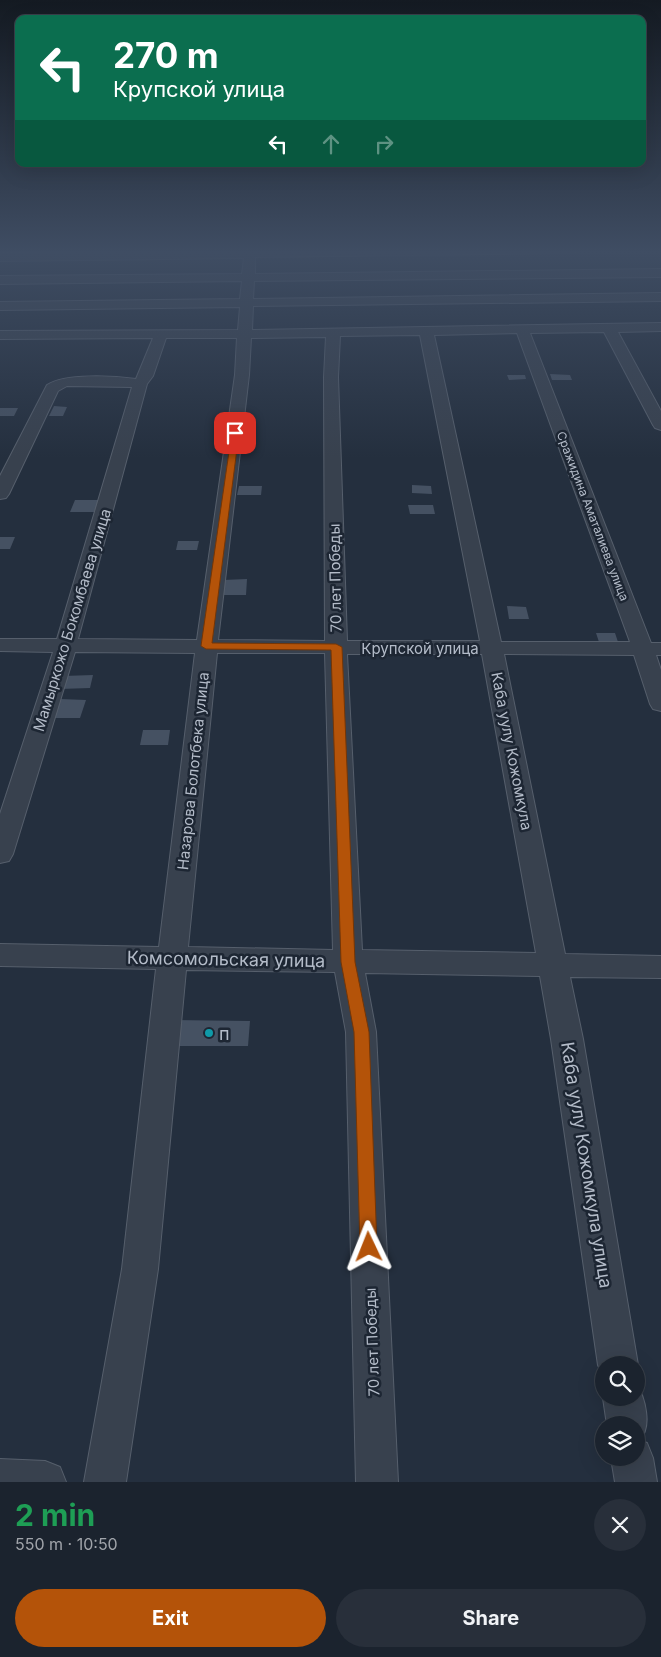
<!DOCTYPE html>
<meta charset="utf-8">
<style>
body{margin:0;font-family:Inter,sans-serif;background:#282f3a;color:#f1f3f6;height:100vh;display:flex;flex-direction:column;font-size:19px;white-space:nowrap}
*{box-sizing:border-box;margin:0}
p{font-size:16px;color:#a0a4aa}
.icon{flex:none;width:28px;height:28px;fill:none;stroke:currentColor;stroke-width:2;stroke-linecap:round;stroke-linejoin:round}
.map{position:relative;height:1482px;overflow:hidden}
.panel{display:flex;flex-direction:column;background:#1b232e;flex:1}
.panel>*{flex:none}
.top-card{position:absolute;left:15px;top:15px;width:631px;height:152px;border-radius:10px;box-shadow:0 5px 20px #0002,0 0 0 1px #39404a;background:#0b6e4f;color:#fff;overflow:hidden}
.buttons{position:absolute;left:595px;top:1356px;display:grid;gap:10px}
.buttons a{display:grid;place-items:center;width:50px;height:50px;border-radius:50%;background:#1b232e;box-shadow:0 5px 20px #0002,0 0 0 1px #39404a;font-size:25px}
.pin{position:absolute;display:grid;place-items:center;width:42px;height:42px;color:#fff;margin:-21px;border-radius:10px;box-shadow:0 2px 8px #0006}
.me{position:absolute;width:55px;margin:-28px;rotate:358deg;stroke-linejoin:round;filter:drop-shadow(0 0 4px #0008)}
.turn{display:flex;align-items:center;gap:18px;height:105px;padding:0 15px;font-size:22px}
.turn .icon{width:65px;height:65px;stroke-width:2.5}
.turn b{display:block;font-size:35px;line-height:42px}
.lanes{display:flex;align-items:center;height:48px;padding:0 15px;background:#0003;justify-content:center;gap:25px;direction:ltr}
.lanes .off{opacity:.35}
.round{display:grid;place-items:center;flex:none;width:52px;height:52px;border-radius:26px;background:#282f3a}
.summary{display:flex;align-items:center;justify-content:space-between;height:85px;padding:0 15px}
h1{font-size:30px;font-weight:700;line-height:38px;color:#1e9e55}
.action{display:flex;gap:10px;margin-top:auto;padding:10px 15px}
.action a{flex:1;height:58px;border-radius:30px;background:#b45309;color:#fff;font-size:20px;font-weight:700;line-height:58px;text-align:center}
.action a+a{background:#282f3a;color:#f1f3f6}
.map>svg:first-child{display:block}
</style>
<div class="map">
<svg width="661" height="1482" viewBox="0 0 661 1482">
<rect width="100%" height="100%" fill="#242f3e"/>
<!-- building -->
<g fill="#455162">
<polygon points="550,374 570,375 572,380 552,380"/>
<polygon points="507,375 525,375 526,379 509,380"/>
<polygon points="54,406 67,407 63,416 49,416"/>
<polygon points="0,408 18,408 14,416 0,416"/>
<polygon points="412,485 431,486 432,494 412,493"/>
<polygon points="239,486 262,486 261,495 237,495"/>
<polygon points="75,500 99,500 94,512 70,512"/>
<polygon points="408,505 433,505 435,514 410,514"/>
<polygon points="0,537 15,537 10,549 0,549"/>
<polygon points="178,541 199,541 197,550 176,550"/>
<polygon points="247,579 246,595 222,595 223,580"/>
<polygon points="507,606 526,607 529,619 509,619"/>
<polygon points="596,633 615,633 619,645 600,645"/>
<polygon points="93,675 90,688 60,689 63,676"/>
<polygon points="60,699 86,700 80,718 53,718"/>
<polygon points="143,730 170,730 168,745 140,745"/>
<polygon points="172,1020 250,1021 248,1046 168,1046"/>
</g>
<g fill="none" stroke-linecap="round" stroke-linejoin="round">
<defs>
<g id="minor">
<path d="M 244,250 L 579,250 L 574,253 L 255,257 L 255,274 L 661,269 L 661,277 L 254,281 L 253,299 L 661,293 L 661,301 L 253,306 L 252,330 L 661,323 L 661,331 L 618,332 L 661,411 L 661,430 L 655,428 L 653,425 L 604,332 L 530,333 L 651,643 L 661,643 L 661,655 L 656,655 L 661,670 L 661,711 L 653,709 L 650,704 L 634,655 L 504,654 L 565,954 L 661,956 L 661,978 L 570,977 L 583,1039 L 638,1365 L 636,1368 L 636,1365 L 604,1365 L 604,1378 L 598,1365 L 551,1039 L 540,976 L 365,973 L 376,1032 L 398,1482 L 356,1482 L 346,1032 L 335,972 L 186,970 L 158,1269 L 126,1482 L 84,1482 L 122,1269 L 156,969 L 0,966 L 0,944 L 159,947 L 195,653 L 75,652 L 13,854 L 9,861 L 0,863 L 0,814 L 53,652 L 0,651 L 0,639 L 57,639 L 132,387 L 67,386 L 58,391 L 9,494 L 6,498 L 0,499 L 0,476 L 47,385 C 65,373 114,376 136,379 L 153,338 L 0,339 L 0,331 L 238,330 L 240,307 L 0,310 L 0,302 L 240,299 L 242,281 L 0,284 L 0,276 L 242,274 L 244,258 L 0,261 L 0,253 ZM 517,333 L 630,642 L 501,642 L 434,335 ZM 420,335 L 480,641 L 347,641 L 338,377 L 340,336 ZM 326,337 L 324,377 L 325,641 L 218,640 L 249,375 L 251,338 ZM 166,338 L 237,338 L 235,375 L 197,640 L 78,639 L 147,384 L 153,376 ZM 217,653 L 325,653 L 333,950 L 188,947 ZM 347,654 L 482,654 L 536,953 L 362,950 Z"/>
<path d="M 636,1383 C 645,1397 653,1428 639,1440 L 647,1443 L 653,1458 L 657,1482 L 615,1482 L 611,1458 L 636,1458 L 636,1425 L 607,1425 L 603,1398 L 604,1396 L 636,1398 Z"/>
<polygon points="0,1459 45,1461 60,1467 66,1482 0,1482"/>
</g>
</defs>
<!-- minor casing -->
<use href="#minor" stroke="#565f6c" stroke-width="2"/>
<!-- minor -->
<use href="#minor" fill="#38414e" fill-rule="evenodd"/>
</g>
<!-- sky -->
<linearGradient id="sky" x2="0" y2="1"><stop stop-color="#141a22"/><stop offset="0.55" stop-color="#3f4d63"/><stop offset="1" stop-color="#3f4d63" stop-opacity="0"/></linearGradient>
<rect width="661" height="458" fill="url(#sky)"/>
<!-- route -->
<polygon fill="#b45309" stroke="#753606" points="232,431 239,433 212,643 336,644 342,647 355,962 369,1032 377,1247 375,1253 369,1255 362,1253 360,1247 354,1032 341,962 331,650 206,649 201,646"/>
<!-- markers -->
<circle fill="#0f9aa8" stroke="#1d2633" stroke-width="2" cx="209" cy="1033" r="5"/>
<g text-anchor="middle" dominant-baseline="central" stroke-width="5" stroke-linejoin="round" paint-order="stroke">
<!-- far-street labels -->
<g font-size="12" fill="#b4bcc9" stroke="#1d2633">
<text transform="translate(593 516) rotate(69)">Сражидина Аматалиева улица</text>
</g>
<!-- street labels -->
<g font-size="15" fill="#b4bcc9" stroke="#1d2633">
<text transform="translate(335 578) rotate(-91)">70 лет Победы</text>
<text transform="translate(72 620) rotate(-73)">Мамыркожо Бокомбаева улица</text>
<text x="420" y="648">Крупской улица</text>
<text transform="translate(512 751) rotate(79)">Каба уулу Кожомкула</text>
<text transform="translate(193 771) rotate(-84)">Назарова Болотбека улица</text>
<text transform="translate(372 1342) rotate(-92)">70 лет Победы</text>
</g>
<!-- near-street labels -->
<g font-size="18" fill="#b4bcc9" stroke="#1d2633">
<text transform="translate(226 959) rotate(1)">Комсомольская улица</text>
<text transform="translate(587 1165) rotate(81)">Каба уулу Кожомкула улица</text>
</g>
<!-- near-poi labels -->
<g font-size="18" fill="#b4bcc9" stroke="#1d2633" text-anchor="start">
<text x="219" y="1033">п</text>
</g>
</g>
</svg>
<div class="buttons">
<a><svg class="icon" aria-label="search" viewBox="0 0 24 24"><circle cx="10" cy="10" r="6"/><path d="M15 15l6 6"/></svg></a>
<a><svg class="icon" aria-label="layers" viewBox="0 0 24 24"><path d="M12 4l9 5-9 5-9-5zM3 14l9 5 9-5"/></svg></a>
</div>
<div class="pin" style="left:235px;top:433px;background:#d93025"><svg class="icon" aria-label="arrive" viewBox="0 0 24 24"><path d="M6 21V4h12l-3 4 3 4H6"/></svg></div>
<svg class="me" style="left:369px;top:1247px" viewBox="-20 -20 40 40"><path d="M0-17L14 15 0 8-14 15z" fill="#b45309" stroke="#fff" stroke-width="4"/></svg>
<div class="top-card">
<div class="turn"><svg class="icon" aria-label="left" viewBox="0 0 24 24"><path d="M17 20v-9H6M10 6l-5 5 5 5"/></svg><div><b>270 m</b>Крупской улица</div></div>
<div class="lanes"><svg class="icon" aria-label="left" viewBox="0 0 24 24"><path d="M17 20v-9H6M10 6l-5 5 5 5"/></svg><svg class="icon off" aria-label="ahead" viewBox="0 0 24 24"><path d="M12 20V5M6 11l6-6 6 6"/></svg><svg class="icon off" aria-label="right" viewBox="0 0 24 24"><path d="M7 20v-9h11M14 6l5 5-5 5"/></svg></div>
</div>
</div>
<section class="panel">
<div class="summary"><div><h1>2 min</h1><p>550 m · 10:50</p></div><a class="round"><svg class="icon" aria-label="close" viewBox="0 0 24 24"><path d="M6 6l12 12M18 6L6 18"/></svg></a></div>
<div class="action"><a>Exit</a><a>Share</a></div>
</section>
